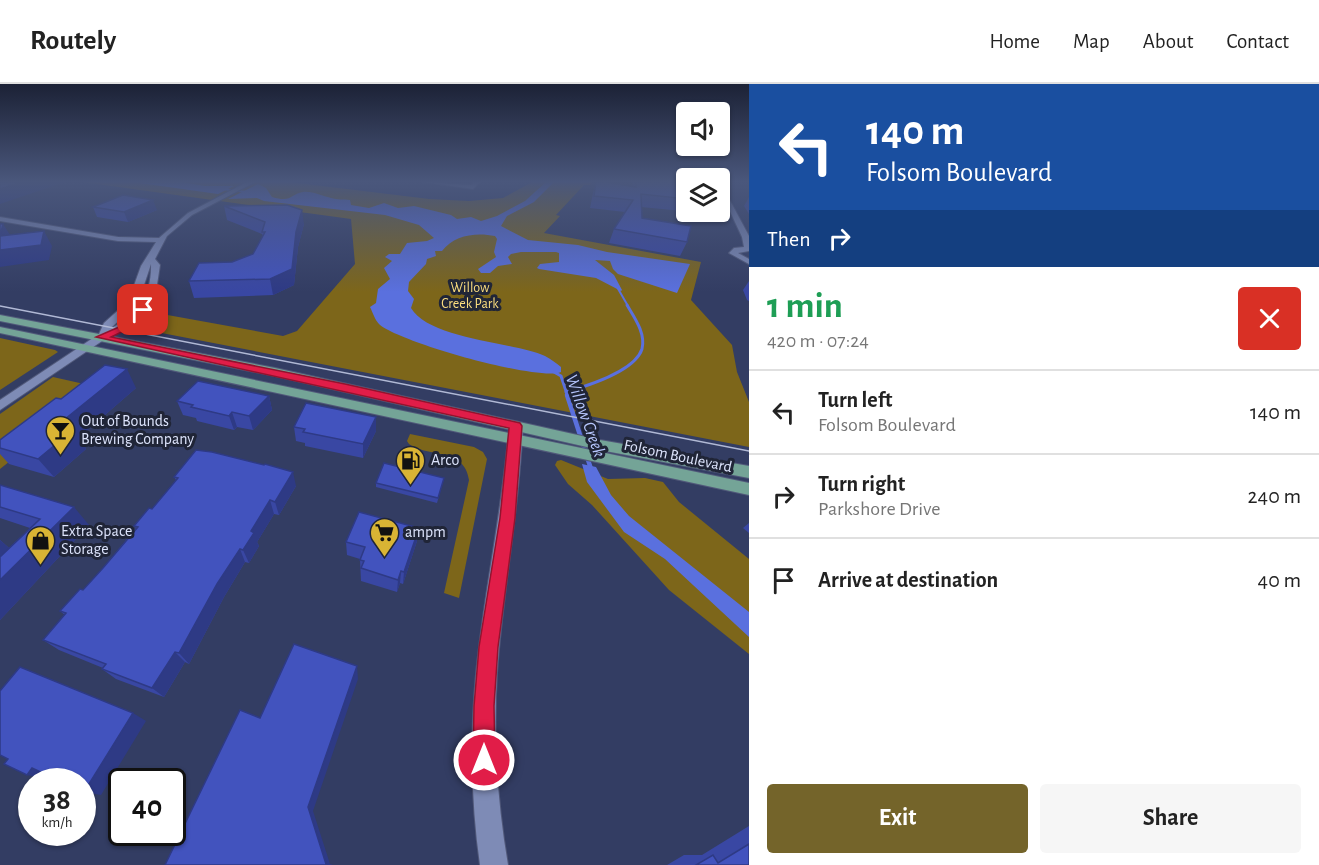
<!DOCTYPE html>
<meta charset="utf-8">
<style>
body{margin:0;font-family:"Alegreya Sans",sans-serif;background:#f6f6f6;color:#222;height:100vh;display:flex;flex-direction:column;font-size:22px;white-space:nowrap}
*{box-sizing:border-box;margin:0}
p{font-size:20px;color:#767676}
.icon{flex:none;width:33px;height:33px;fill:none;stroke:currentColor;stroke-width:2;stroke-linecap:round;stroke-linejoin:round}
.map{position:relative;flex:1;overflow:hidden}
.sheet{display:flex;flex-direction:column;background:#fff;width:570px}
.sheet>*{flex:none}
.guide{background:#1a4fa0;color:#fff;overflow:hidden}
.controls{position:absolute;left:676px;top:18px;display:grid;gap:12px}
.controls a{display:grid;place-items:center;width:54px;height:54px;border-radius:6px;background:#fff;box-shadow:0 2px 4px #0004;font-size:30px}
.speed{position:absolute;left:18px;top:684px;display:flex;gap:12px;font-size:30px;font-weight:700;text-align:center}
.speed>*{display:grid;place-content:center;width:78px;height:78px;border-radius:50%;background:#fff;box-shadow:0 2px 4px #0004;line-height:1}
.speed small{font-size:15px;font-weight:400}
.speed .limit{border:3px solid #111;border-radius:9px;background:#fff;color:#111}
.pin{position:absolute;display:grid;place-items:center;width:51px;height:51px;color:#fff;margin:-26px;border-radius:12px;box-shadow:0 3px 9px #0006}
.me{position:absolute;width:66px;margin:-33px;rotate:0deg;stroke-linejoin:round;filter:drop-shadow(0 0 4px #0008)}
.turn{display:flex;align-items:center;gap:21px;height:126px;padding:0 18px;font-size:27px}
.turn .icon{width:78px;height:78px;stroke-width:2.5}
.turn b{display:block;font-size:42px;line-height:51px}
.then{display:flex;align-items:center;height:57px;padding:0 18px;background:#0003;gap:12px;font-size:22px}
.round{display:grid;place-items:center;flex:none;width:63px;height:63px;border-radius:6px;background:#f6f6f6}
.head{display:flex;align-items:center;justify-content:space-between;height:102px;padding:0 18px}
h1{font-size:36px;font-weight:700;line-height:45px;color:#1e9e55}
.cta{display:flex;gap:12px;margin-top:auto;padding:12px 18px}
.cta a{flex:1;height:69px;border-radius:6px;background:#74642a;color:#fff;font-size:24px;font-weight:700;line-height:69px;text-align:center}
.cta a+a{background:#f6f6f6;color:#222}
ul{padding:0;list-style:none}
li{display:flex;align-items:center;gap:18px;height:84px;padding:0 18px;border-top:2px solid #e0e0e0}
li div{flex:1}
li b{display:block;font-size:22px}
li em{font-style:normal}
header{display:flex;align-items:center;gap:36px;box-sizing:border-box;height:84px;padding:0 30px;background:#fff;border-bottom:2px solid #e0e0e0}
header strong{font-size:28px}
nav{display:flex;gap:33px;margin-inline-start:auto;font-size:21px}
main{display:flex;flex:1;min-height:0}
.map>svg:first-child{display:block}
</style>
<header>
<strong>Routely</strong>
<nav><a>Home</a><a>Map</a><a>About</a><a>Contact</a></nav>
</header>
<main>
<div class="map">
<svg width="749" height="781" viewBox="0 0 749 781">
<rect width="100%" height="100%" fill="#333d63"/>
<!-- green -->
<g fill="#7d661a">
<polygon points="82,98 290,98 429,115 469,117 503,114 532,98 592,98 590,101 584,101 556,131 560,132 544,149 701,178 691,216 732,261 737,288 749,318 749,363 141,245 162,230 283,252 297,247 355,180 351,135"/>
<polygon points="0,254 55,266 58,268 0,306"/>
<polygon points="53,293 102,304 0,385 0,330"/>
<path d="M 410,350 L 474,363 L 483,368 L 487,375 L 459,514 L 444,509 L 469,396 C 465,364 429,374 409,360 L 407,357 Z"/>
<polygon points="561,376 608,395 645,394 663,398 679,418 749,475 749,570 669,506 592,421 568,400 555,381 557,377"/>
</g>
<!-- water -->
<g fill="#5a70de">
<polygon points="182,98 205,102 234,102 218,110 140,99"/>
<path d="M 546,98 L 554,98 L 534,118 L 507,132 L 501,142 L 528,156 L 578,161 L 607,168 L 690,180 L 677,209 L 618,190 L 613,185 L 610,177 L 595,176 L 614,191 L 622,206 L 621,207 L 596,194 L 539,185 L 537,184 L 540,180 L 559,178 L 559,169 L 556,168 L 521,168 L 511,170 L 508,173 L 512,180 L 498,182 L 490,189 L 481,189 L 478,185 L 496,173 L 494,168 L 497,155 L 495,152 C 476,148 454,151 442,167 L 435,167 L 436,172 L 427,175 L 426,180 L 409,198 L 408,207 L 414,215 L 411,224 C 429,255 513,258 545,272 C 551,275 556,279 561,283 L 561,288 C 540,298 398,258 379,240 C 375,236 373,229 370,223 L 376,219 L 378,205 L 390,195 L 384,184 L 392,177 L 385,173 L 389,170 L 400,170 L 407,159 L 427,157 L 434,154 L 419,141 L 385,131 L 264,117 L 257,114 L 228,115 L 258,100 L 266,104 L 272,113 C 292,119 290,110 303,108 C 313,107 322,112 331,114 C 337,116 344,115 350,116 L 351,121 L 369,124 L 384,119 L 398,124 L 414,122 L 451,131 L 457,135 L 471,133 L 481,137 L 497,132 L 525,117 Z"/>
<polygon points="582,380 596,383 611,411 629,432 749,528 749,553 665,475 624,448 587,398"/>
</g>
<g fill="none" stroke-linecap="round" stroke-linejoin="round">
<!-- stream-far2 -->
<g stroke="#5a70de" stroke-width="2">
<polyline points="222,105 247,108"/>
<polyline points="617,203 628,222"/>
</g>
<!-- stream-far1 -->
<g stroke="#5a70de" stroke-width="3">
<polyline points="554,288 561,292 568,313"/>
<path d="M 566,308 C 587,302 635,287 642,265 C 646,249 634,233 627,221"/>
</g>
<!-- stream -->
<polyline stroke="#5a70de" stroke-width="4.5" points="567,311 591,385"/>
<defs>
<g id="minor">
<path d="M 247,98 L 255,98 L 192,131 L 167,152 L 155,175 L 160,181 L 155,214 L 146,228 L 134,241 L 105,255 L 0,326 L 0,316 L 99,250 L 104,239 L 124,221 L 132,207 L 141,182 L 156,158 L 118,157 L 0,137 L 0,133 L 118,153 L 159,154 L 188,129 ZM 151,180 C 152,210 138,232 111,244 L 133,223 L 142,207 Z"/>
<polygon points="423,98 471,101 474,98 480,98 473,105"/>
<polygon points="720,98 749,152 749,167 738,169 749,175 749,180 729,169 734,164 744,163 742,153 720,106"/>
<path d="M 516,338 L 523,342 L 521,370 C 516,443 502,515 497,589 C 493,653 497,717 508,781 L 480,781 C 471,718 470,654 476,590 C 484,507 503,425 509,342 Z"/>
</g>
<g id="major">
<polygon points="0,231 275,284 600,356 749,382 749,394 600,366 275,292 0,237"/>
<polygon points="0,243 749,399 749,411 0,249"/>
</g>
</defs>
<!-- minor casing -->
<use href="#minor" stroke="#51597a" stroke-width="2"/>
<!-- major casing -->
<use href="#major" stroke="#51597a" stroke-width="2"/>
<!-- minor -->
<use href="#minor" fill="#7e8bb6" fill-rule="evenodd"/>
<!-- major -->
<use href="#major" fill="#74a497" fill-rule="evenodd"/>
<!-- tram -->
<polyline stroke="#b1b9d5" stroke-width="1.5" points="0,222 749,367"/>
</g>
<!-- wall -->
<g fill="#3947a3">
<polygon points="596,98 632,102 633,98 687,98 685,100 687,108 687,119 683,127 641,123 642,134 687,158 680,172 609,159 614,145 625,128 590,124 593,109"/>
<polygon points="749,113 749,130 744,122"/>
<polygon points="224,122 304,140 298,163 294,201 273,211 194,214 189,197 232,178 253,170 263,152 262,150 227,136"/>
<polygon points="93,123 157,126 128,138 97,133"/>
<polygon points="749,197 749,217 747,216 743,206"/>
<polygon points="136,304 83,350 87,356 84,359 85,360 84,361 86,365 54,393 9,380 0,370 0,356 61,315"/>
<polygon points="269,312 272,326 253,346 237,343 234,346 197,337 196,334 183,331 177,317"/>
<polygon points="376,333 376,347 363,374 305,362 305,359 296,357 294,343"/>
<polygon points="174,393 296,402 279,431 274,430 257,458 259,462 249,479 245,478 224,513 189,580 185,578 164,613 116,595 102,585 103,584 59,566 43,556 65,531 60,527 83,506 103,484 136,444 134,442 152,425 176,396"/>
<polygon points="444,394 437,419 376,403 376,399"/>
<polygon points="0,401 89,441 0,536 0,456 9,464 30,444 0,434"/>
<polygon points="749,439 749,449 743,444"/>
<polygon points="417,457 403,500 400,499 397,508 361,497 360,475 347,471 346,458"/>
<polygon points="749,742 749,781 667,781 684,771 702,771"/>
</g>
<!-- shaded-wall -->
<g fill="#2e3a85">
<polygon points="21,98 65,98 0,120 0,105"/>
<polygon points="153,116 157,126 128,138 124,128"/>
<polygon points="302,126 304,140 298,163 294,201 273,211 270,195 296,148"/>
<polygon points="3,140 12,154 44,147 52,162 49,176 0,183 0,152"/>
<polygon points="127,285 136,304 83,350 87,356 84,359 85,360 84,361 86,365 54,393 38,375 65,335"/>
<polygon points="269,312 272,326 253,346 249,332"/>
<polygon points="232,328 237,343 234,346 229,332"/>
<polygon points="376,333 376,347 363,374 363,360"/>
<polygon points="293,388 296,402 279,431 275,418"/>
<polygon points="270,416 274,430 257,458 259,462 249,479 243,466 251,447"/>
<polygon points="74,423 89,441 0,536 0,456 16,470"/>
<polygon points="419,444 417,457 403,500 404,488"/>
<polygon points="240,465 245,478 224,513 189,580 179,569 217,500"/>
<polygon points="401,487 400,499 397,508 398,496"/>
<polygon points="175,568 185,578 164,613 152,604"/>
<polygon points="357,582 358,595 313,727 330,780 333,781 327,781 326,780 308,723"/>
<polygon points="133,629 146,637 101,711 84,708"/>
<polygon points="32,684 52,689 48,695 27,691"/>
</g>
<!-- building -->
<g fill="#4253be" stroke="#2e3a85" stroke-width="1.5">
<polygon points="0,98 21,98 0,105"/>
<polygon points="596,98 605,98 636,103 636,98 684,98 687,108 687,115 641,110 642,134 691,142 687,158 614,145 633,116 594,112"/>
<polygon points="123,111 153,116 124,128 93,123"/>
<polygon points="287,121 302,126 296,148 292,185 270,195 189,197 199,179 232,178 253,170 265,148 262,148 265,138 224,122"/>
<polygon points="0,140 3,140 0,152"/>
<polygon points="44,147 41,161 0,166 0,152"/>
<polygon points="105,281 127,285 65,335 74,337 69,341 71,342 68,345 73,346 38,375 0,364 0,356 56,314 61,315"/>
<polygon points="198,297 269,312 249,332 232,328 229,332 191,323 193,321 177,317"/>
<polygon points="306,319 376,333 363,360 303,348 305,345 294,343"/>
<polygon points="196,366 212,368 264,381 265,380 293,388 275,418 270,416 251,447 254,449 243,466 240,465 217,500 179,569 175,568 152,604 102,585 106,580 43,556 66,529 60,527 80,505 83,506 103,484 138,443 134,442 149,424 152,425 178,394 174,393"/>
<polygon points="384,379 444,394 438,414 376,399"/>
<polygon points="0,401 74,423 0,496 0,473 40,435 0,423"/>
<polygon points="359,428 419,444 404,488 401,487 398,496 361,484 364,477 360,476 365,463 346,458"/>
<polygon points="294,560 357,582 308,723 326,780 327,781 165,781 240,626 260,634"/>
<polygon points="20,583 133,629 84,708 82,707 82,698 62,698 32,684 27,691 4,680 8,675 0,671 0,607"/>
<polygon points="749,760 749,781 696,781 713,771 718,779"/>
</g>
<!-- sky -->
<linearGradient id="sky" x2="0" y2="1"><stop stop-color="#1c2236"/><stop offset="0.47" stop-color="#4a577c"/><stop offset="1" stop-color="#4a577c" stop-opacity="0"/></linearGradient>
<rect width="749" height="208" fill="url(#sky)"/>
<!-- route -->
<polygon fill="#e11d48" stroke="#92132f" stroke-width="1.5" points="143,223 148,226 146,227 126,246 111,253 345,300 520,339 522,342 515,434 498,563 494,622 495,676 492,684 484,687 476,684 473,676 474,622 479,563 500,434 509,344 96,253 119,243"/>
<!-- icons -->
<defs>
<symbol id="bar-pin" viewBox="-11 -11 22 30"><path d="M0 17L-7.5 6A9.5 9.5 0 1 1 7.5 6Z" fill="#d9b434" stroke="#202537"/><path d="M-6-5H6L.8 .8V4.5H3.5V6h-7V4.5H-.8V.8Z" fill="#111"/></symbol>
<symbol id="fuel-pin" viewBox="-11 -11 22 30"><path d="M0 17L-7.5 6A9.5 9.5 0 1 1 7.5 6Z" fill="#d9b434" stroke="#202537"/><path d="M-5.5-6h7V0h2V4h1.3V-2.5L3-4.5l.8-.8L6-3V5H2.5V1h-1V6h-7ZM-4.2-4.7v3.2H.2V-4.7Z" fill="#111"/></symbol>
<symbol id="supermarket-pin" viewBox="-11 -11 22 30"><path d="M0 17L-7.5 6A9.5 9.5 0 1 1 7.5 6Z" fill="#d9b434" stroke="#202537"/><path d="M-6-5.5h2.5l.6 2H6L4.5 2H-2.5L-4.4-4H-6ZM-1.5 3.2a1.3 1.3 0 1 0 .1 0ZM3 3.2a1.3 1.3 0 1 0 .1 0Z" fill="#111"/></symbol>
<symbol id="shop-pin" viewBox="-11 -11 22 30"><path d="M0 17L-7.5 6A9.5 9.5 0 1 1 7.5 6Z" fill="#d9b434" stroke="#202537"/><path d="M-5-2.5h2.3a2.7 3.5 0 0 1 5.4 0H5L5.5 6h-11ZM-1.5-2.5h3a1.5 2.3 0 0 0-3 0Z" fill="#111"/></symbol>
</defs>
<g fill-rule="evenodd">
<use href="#bar-pin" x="44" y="330" width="33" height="45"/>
<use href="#fuel-pin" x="394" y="360" width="33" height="45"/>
<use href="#supermarket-pin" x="368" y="432" width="33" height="45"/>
<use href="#shop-pin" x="24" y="440" width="33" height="45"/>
</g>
<g text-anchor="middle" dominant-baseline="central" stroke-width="6" stroke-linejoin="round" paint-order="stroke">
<!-- far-park labels -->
<g font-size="14" fill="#fcde7f" stroke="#202537">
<text x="470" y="204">Willow<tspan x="470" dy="16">Creek Park</tspan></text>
</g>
<!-- poi labels -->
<g font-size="16" fill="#dde4fc" stroke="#202537" text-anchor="start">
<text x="81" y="337">Out of Bounds<tspan x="81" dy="18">Brewing Company</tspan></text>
<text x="431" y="376">Arco</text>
<text x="61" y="447">Extra Space<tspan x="61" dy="18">Storage</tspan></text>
<text x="405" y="448">ampm</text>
</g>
<!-- street labels -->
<g font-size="16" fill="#dde4fc" stroke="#202537">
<text transform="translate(678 372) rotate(12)">Folsom Boulevard</text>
</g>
<!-- water labels -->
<g font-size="18" font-style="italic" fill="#b6c6fd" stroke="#202537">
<text transform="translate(585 332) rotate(70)">Willow Creek</text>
</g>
</g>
</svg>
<div class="controls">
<a><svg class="icon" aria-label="sound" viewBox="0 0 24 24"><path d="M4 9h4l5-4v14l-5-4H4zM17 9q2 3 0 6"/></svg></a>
<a><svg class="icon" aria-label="layers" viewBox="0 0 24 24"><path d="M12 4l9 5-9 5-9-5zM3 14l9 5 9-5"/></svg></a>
</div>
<div class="speed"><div>38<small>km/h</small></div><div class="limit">40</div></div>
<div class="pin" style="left:143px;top:226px;background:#d93025"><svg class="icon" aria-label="arrive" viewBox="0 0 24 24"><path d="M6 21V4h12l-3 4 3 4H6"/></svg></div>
<svg class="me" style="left:484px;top:676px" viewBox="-20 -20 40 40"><circle r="17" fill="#e11d48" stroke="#fff" stroke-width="3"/><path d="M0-11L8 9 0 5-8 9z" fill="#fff"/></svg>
</div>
<section class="sheet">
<div class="guide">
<div class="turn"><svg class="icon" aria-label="left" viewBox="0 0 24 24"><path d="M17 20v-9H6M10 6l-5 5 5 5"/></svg><div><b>140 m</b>Folsom Boulevard</div></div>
<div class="then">Then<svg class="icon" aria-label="right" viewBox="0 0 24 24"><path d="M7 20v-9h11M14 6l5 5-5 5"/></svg></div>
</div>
<div class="head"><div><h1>1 min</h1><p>420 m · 07:24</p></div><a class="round" style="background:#d93025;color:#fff"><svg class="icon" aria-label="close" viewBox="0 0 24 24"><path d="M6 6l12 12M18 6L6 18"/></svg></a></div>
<ul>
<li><svg class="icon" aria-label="left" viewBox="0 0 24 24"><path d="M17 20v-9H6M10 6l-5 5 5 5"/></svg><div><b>Turn left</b><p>Folsom Boulevard</p></div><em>140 m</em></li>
<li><svg class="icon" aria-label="right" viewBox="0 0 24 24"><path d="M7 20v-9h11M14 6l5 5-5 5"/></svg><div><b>Turn right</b><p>Parkshore Drive</p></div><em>240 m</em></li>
<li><svg class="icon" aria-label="arrive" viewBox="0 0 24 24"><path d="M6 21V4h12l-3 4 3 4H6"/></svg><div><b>Arrive at destination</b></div><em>40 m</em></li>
</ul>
<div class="cta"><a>Exit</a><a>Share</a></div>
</section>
</main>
